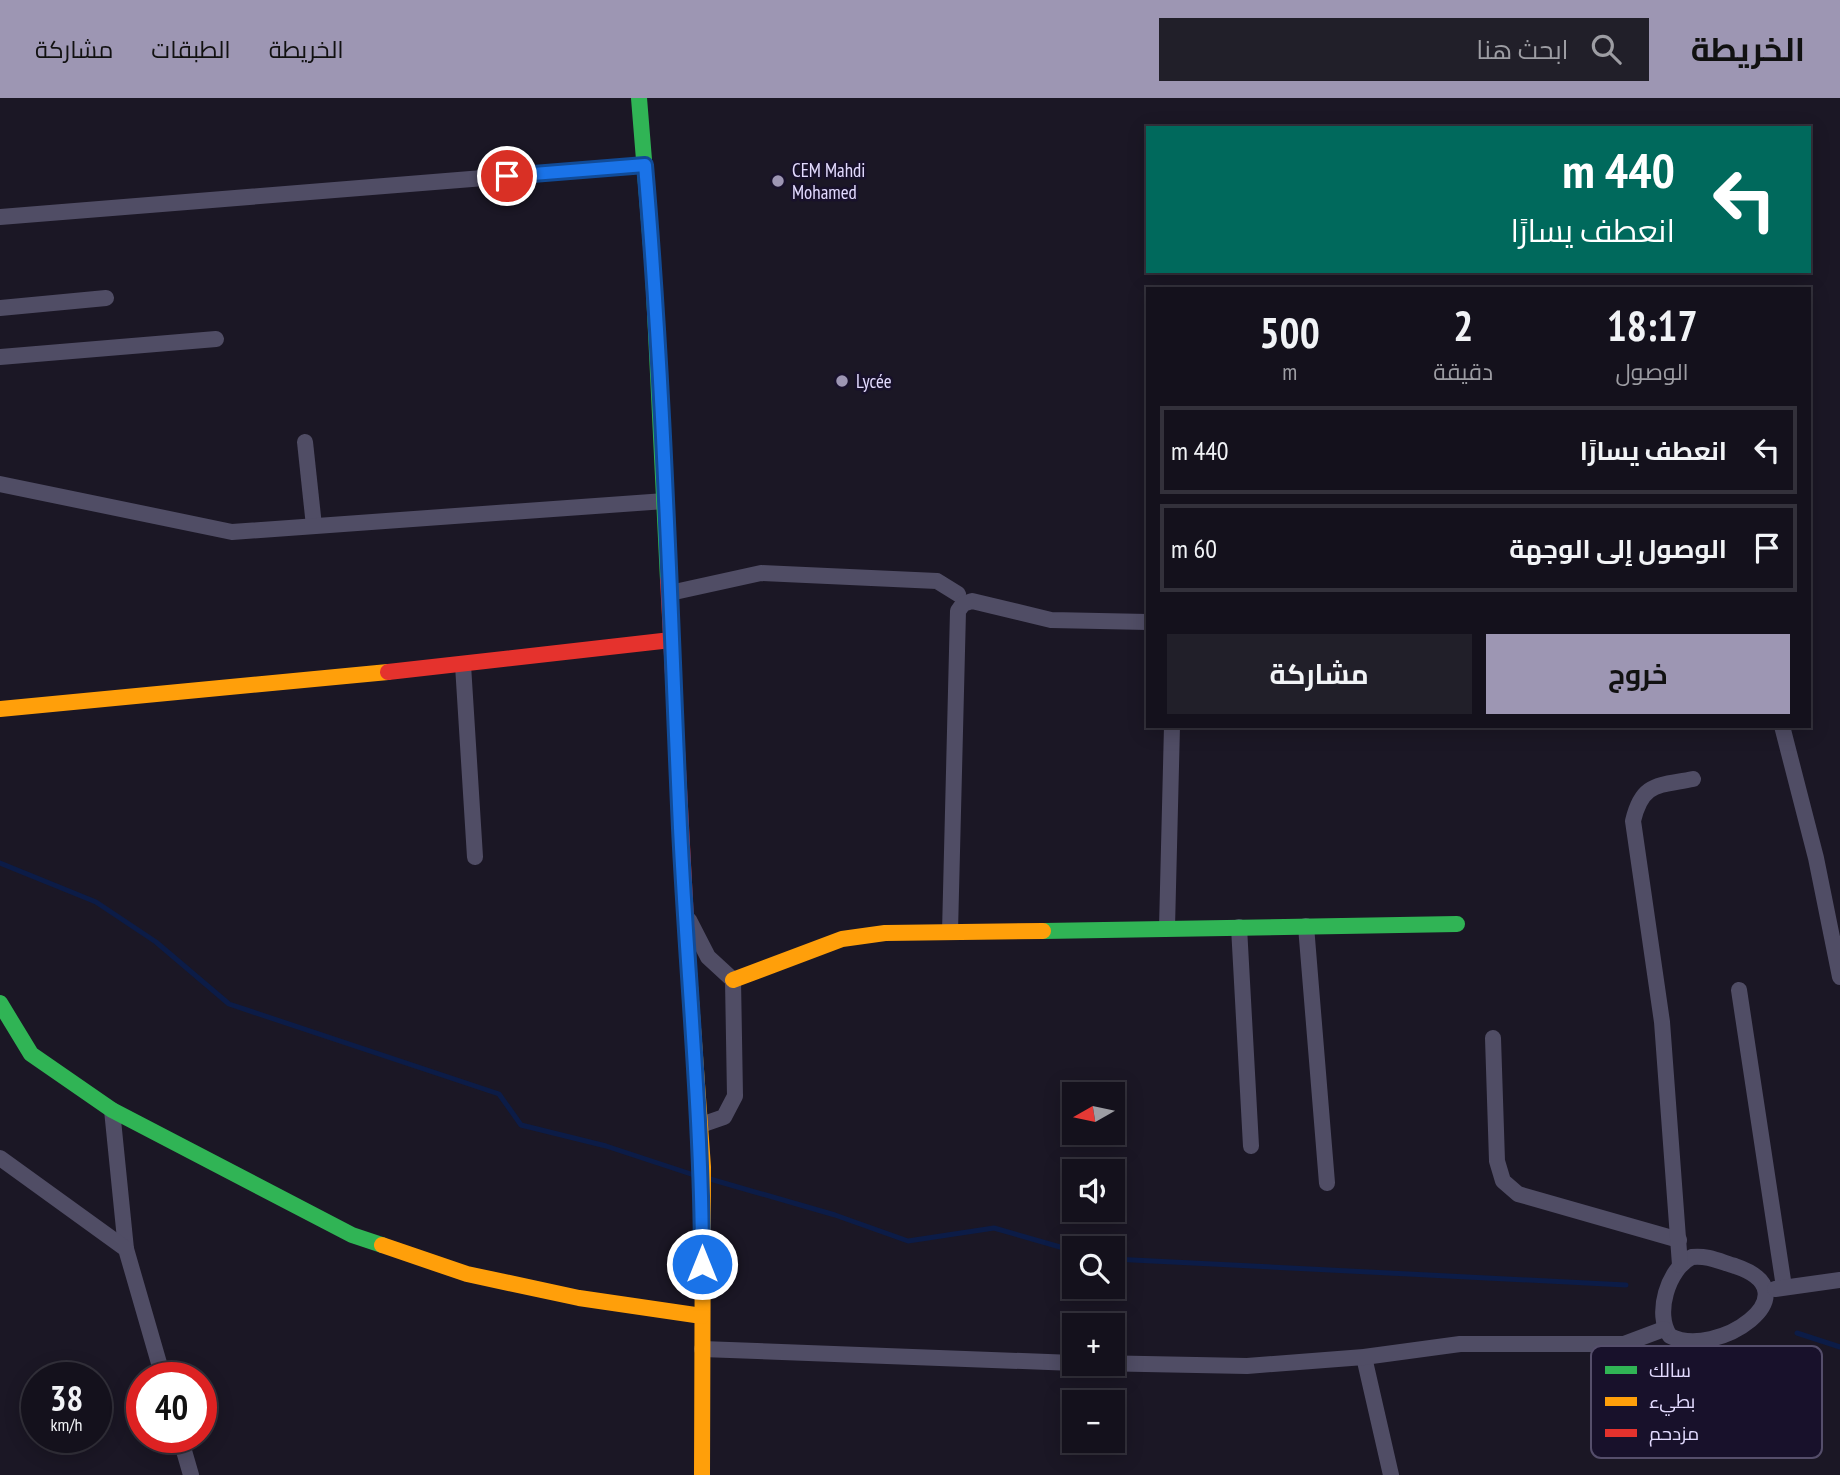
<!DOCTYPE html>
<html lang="ar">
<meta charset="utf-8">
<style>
body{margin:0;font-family:"PT Sans Narrow",Cairo,sans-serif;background:#211f29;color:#f1f3f6;direction:rtl;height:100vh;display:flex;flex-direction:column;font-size:26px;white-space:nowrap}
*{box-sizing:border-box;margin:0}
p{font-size:23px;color:#9d9da3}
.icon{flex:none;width:38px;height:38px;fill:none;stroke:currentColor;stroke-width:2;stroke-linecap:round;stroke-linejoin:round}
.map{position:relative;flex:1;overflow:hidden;direction:ltr}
.sheet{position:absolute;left:1146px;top:189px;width:665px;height:441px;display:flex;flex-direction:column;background:#14111c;border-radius:0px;box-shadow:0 4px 18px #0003,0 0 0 2px #33313b;direction:rtl}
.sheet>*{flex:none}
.top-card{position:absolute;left:1146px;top:28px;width:665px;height:147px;border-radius:0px;box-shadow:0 4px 18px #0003,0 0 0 2px #33313b;direction:rtl;background:#00695c;color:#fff;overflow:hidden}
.needle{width:46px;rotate:261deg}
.buttons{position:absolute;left:1062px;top:984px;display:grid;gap:14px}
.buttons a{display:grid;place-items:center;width:63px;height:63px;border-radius:0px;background:#14111c;box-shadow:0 4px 18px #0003,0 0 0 2px #33313b;font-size:35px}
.speed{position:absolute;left:21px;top:1264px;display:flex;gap:14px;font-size:35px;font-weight:700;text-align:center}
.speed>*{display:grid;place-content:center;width:91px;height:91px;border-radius:50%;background:#14111c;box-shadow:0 4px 18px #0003,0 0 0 2px #33313b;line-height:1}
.speed small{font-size:18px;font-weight:400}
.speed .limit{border:10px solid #d22;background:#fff;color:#111}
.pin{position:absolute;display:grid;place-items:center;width:60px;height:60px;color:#fff;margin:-30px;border:4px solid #fff;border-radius:50%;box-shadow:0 2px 7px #0007}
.me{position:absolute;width:77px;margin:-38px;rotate:0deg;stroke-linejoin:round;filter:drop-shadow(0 0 5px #0008)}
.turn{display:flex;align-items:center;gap:24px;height:147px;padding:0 21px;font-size:32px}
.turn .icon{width:91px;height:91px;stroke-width:2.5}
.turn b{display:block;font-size:49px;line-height:60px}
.eta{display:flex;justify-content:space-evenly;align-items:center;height:119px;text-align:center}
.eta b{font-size:42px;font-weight:700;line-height:49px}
.button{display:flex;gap:14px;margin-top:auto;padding:14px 21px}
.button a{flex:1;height:80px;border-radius:0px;background:#9d96b3;color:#111;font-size:28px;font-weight:700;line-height:80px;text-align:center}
.button a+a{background:#211f29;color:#f1f3f6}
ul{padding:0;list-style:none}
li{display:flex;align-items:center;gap:21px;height:88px;margin:0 14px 10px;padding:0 7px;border:4px solid #33313b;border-radius:0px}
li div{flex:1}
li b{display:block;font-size:26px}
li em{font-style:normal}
header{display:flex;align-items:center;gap:42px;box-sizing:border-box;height:98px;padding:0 35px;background:#9d96b3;color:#111}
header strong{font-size:33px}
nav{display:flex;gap:38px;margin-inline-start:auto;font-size:24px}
.search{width:490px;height:63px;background:#211f29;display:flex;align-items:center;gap:18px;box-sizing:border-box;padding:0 24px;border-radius:0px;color:#9d9da3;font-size:26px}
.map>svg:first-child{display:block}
</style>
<header>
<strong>الخريطة</strong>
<div class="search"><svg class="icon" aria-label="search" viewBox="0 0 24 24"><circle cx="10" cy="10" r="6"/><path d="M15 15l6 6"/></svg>ابحث هنا</div>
<nav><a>الخريطة</a><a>الطبقات</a><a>مشاركة</a></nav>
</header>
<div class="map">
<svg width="1840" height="1377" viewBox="0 0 1840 1377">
<rect width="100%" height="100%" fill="#1b1725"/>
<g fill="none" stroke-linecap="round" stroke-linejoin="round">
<!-- stream -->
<g stroke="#0c1c47" stroke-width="5">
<polyline points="0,765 96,804 156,844 229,906 499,996 521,1027 606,1048 697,1078"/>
<polyline points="710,1081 835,1117 908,1143 994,1130 1074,1153"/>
<polyline points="1113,1161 1626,1187"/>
<polyline points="1797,1235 1840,1249"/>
</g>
<!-- street -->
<g stroke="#504d65" stroke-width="16">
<polyline points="0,119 645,67"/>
<polyline points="0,210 106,200"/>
<polyline points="0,259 216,241"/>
<polyline points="305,344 314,428"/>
<polyline points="0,386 232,434 665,403"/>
<polyline points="670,495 761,475 937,483 958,496"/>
<polyline points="463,567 475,759"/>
<polyline points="1782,628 1816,760 1840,879"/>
<polyline points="689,822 708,859 733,882 735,998 724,1019 698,1028"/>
<polyline points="1306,828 1327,1085"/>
<polyline points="1239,829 1251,1048"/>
<polyline points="1167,830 1172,628"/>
<polyline points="950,834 958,513 963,506 972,503 1051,522 1148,524"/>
<polyline points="1739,892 1784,1189"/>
<polyline points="1493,940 1497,1063 1503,1083 1518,1096 1679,1142"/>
<polyline points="112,1012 126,1151"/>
<polyline points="0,1060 126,1151 163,1279"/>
<path d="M 1692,1159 C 1707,1157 1721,1164 1735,1168 C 1816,1195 1716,1262 1670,1238 C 1654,1217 1668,1170 1692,1159 Z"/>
<path d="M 1680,1167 L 1662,924 L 1633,723 C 1642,684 1658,688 1693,681"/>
<polyline points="1775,1191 1840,1182"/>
<polyline points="702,1251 1074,1265"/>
<polyline points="1364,1259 1391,1377"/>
<polyline points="1094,1265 1247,1268 1364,1259 1460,1246 1624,1246 1664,1231"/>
<polyline points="180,1339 191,1377"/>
</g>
<!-- fast -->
<g stroke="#30b455" stroke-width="16">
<polyline points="639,0 653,173 668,482"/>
<polyline points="1043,833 1457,826"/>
<polyline points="0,905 31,956 112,1012 352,1137 382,1147"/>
</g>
<!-- slow -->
<g stroke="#ff9f0a" stroke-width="16">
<polyline points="0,611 388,574"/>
<polyline points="688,860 703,1069 702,1377"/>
<polyline points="733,882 842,841 885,835 1043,833"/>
<polyline points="382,1147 467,1176 579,1200 702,1218"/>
</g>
<!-- jam -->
<g stroke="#e5322d" stroke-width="16">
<polyline points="668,482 688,860"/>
<polyline points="388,574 671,542"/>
</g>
</g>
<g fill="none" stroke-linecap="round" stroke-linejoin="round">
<defs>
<path id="route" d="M 507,78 L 645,67 C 664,287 670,509 680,730 C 687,875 702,1020 702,1166"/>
</defs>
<!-- route casing -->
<use href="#route" stroke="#114b97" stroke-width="18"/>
<!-- route -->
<use href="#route" stroke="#1a73e8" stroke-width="12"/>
</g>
<!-- markers -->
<g fill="#9d96b3" stroke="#18112b" stroke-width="2.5">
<circle cx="778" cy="83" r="7"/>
<circle cx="842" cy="283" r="7"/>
</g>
<g text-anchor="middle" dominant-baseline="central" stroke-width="5" stroke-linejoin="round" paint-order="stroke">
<!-- poi labels -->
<g font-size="19" fill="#e3dbff" stroke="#18112b" text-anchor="start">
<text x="792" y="72">CEM Mahdi<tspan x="792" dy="22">Mohamed</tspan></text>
<text x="856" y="283">Lycée</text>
</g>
</g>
<!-- legend -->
<rect x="1591" y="1248" width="231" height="112" rx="10" fill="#18112b" stroke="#554e6b" stroke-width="2"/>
<rect x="1605" y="1268" width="32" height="8" fill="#30b455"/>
<rect x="1605" y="1299" width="32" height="9" fill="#ff9f0a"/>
<rect x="1605" y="1331" width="32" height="8" fill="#e5322d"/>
<g font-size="19" fill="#e3dbff">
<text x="1649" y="1279">سالك</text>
<text x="1649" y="1310">بطيء</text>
<text x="1649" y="1342">مزدحم</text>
</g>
</svg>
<div class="buttons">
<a><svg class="needle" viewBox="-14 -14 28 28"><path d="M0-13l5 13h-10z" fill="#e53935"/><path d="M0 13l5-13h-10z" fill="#9d9da3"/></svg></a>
<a><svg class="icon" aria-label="sound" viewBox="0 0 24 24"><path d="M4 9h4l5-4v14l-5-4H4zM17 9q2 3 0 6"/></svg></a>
<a><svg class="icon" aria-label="search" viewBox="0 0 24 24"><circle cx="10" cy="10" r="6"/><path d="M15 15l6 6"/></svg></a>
<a>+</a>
<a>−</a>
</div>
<div class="speed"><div>38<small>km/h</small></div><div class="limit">40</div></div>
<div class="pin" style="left:507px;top:78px;background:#d93025"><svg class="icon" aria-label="arrive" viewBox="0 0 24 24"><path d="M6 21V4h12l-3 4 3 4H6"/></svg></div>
<svg class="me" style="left:702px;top:1166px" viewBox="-20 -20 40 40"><circle r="17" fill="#1a73e8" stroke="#fff" stroke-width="3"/><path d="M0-11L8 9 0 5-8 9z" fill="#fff"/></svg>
<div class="top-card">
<div class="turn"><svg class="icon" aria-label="left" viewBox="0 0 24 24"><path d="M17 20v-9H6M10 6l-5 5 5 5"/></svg><div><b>440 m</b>انعطف يسارًا</div></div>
</div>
<section class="sheet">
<div class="eta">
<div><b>18:17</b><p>الوصول</p></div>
<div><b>2</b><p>دقيقة</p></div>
<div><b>500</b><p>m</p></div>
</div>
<ul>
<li><svg class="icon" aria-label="left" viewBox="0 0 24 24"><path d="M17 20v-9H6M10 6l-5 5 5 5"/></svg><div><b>انعطف يسارًا</b></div><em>440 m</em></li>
<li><svg class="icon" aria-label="arrive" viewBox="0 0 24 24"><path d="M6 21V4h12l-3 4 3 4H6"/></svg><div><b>الوصول إلى الوجهة</b></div><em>60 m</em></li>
</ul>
<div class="button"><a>خروج</a><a>مشاركة</a></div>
</section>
</div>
